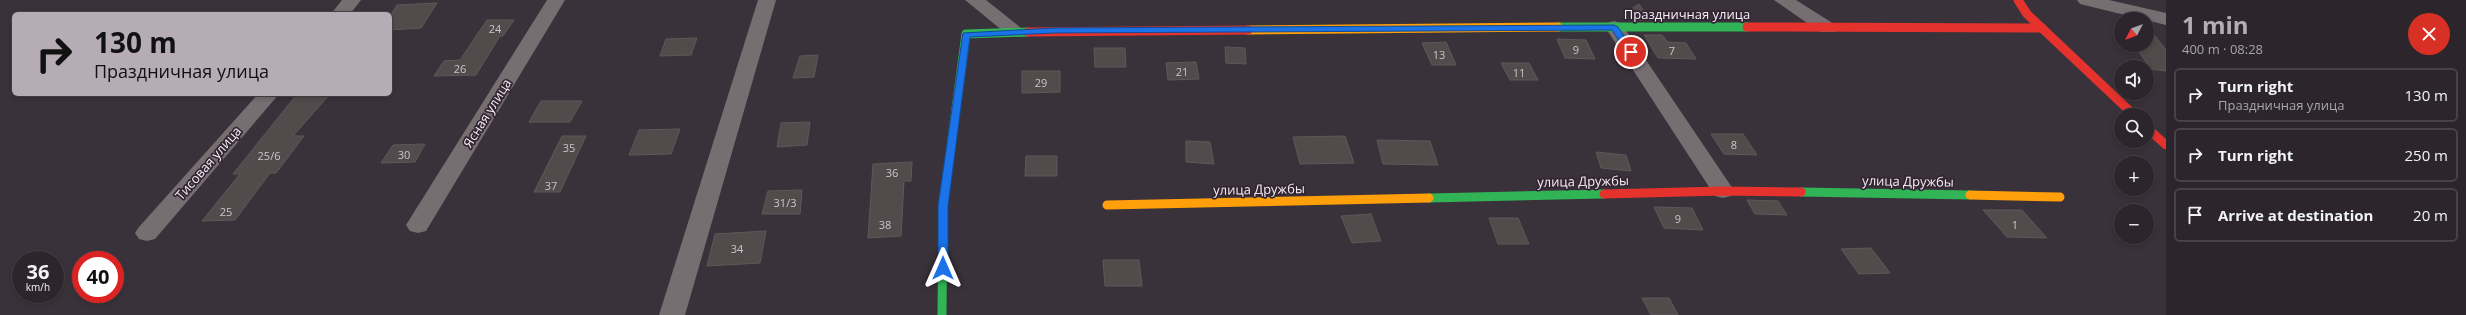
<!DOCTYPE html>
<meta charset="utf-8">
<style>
body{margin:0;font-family:"Open Sans",sans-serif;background:#342e34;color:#f1f3f6;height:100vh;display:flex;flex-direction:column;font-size:15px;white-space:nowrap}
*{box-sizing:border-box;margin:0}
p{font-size:13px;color:#a6a5a9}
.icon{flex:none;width:22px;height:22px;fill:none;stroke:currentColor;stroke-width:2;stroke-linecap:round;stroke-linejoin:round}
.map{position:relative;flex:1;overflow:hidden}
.sheet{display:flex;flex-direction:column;background:#2c262c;width:300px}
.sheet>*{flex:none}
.top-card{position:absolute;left:12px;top:12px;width:380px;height:84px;border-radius:6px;box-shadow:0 2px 6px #0003,0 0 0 1px #484348;background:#b5acb4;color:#111;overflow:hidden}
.needle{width:26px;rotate:228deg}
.fabs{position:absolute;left:2114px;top:12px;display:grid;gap:8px}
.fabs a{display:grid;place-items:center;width:40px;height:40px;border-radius:50%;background:#2c262c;box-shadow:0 2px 6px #0003,0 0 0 1px #484348;font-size:20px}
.speed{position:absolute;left:12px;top:251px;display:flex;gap:8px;font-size:20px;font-weight:700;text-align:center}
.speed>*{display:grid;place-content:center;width:52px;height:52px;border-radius:50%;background:#2c262c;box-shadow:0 2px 6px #0003,0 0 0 1px #484348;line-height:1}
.speed small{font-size:10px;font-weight:400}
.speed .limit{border:6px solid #d22;background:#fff;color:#111}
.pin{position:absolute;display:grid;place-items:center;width:34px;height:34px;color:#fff;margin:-17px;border:2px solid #fff;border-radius:50%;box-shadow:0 1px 4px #0007}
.me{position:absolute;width:44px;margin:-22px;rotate:0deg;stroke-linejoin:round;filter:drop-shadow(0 0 3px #0008)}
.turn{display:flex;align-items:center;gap:14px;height:84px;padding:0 16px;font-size:18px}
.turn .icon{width:52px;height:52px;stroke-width:2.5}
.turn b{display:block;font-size:28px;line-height:34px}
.round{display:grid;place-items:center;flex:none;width:42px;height:42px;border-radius:21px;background:#342e34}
.head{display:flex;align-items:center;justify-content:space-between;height:68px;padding:0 16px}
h1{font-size:24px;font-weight:700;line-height:30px;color:#b5acb4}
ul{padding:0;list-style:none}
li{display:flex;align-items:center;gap:12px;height:54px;margin:0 8px 6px;padding:0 8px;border:2px solid #484348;border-radius:6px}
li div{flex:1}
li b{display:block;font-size:15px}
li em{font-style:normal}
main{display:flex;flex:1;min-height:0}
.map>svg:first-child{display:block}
</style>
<main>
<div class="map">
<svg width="2166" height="315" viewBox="0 0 2166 315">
<rect width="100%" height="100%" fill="#3a323a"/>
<!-- building -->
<g fill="#514b4c" stroke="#5f5859">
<polygon points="437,3 421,28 390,30 390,16 397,5"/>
<polygon points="1639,4 1650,20 1635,20 1630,10"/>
<polygon points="487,20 514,20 503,36 500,36 476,75 434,76 444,61 460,60"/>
<polygon points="2147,26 2166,50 2166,71 2151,69 2134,45 2147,45"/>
<polygon points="1644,35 1662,35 1668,42 1686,43 1696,59 1658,58"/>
<polygon points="697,38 691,55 660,56 666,39"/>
<polygon points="1557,39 1586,40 1595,59 1565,58"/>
<polygon points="1446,42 1456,65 1432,65 1422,43"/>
<polygon points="1225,47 1245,48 1246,64 1226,63"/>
<polygon points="1094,48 1125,48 1126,67 1095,67"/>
<polygon points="818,55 814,77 793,78 800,56"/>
<polygon points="1196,62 1199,79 1168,80 1166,63"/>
<polygon points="1501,63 1529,63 1538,80 1510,80"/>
<polygon points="1022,71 1060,71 1060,92 1022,93"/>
<polygon points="297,94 330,94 293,136 304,136 276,173 270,173 235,220 202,221 240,174 233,174"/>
<polygon points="541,101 582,101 570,122 529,122"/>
<polygon points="810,122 807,145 777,147 781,123"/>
<polygon points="680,129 671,154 629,155 639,130"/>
<polygon points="1711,134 1743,134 1757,155 1724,154"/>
<polygon points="562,136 586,136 560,192 534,192"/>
<polygon points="1345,136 1354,163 1300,164 1293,137"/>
<polygon points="1377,140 1430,141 1438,165 1383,164"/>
<polygon points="1186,141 1210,142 1214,164 1186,162"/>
<polygon points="425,144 415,162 381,163 393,145"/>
<polygon points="1596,152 1626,155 1631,171 1601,168"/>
<polygon points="1026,156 1057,156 1057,176 1025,176"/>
<polygon points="912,162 911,181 904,181 901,236 868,238 873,164"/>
<polygon points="802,190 800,214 762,214 768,191"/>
<polygon points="1747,200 1778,201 1787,215 1755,214"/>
<polygon points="1654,207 1692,208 1703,230 1664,228"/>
<polygon points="1983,210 2022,210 2047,238 2007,237"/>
<polygon points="1371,214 1381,241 1352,243 1341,216"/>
<polygon points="1489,218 1518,218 1529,244 1498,244"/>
<polygon points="766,231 760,263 707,266 715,234"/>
<polygon points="1871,248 1890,273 1859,274 1841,249"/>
<polygon points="1103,260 1139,260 1142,286 1105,286"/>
<polygon points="1642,298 1669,298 1678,315 1651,315"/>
</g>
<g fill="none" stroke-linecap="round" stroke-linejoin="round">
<!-- street -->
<g fill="#766e71" fill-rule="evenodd">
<polygon points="342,0 361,0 350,14 331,14"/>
<polygon points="547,0 565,0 426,231 418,233 410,231 406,225"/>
<polygon points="758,0 776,0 685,315 659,315"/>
<polygon points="965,0 986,0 1026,32 1023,36 1009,36"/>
<polygon points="1774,0 1796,0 1834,24 1837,28 1834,32 1820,32"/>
<polygon points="2077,0 2109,0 2166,13 2166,25 2080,4"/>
<polygon points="1614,21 1621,23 1731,186 1734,191 1731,196 1723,198 1715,196 1605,27 1607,23"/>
<polygon points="258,94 279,94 155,239 147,241 139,239 135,233 139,227"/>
</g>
<!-- fast -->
<g stroke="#30b455" stroke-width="9">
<polyline points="1558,27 1747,27"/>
<polyline points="1801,192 1970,195"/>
<polyline points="1429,198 1604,194"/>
<polyline points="942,315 943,206 966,34 1028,32"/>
</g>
<!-- slow -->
<g stroke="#ff9f0a" stroke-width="9">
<polyline points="1248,30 1558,27"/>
<polyline points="1970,195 2060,197"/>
<polyline points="1107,205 1429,198"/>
</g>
<!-- jam -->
<g stroke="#e5322d" stroke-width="9">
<polyline points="2018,0 2027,14 2134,115"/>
<polyline points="1747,27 2042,28"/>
<polyline points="1028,32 1248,30"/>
<polyline points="2147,128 2166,145"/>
<polyline points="1604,194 1723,191 1801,192"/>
</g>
</g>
<!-- route -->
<polygon fill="#1a73e8" stroke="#114b97" points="1614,25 1618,27 1635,52 1634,54 1628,54 1612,30 1054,33 970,37 948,206 948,268 943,272 938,268 938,206 963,33 1054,28"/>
<g text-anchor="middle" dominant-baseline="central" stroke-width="3.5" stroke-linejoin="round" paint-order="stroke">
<!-- number labels -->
<g font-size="11" fill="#cec4cc">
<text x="495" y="28">24</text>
<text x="1576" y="49">9</text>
<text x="1672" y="50">7</text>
<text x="1439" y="54">13</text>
<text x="460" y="68">26</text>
<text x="1182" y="71">21</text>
<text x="1519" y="72">11</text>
<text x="1041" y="82">29</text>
<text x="1734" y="144">8</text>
<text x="569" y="147">35</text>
<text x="404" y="154">30</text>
<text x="269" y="155">25/6</text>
<text x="892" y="172">36</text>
<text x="551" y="185">37</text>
<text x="785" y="202">31/3</text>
<text x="226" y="211">25</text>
<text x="1678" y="218">9</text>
<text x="885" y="224">38</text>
<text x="2015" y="224">1</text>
<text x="737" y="248">34</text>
</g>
<!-- street labels -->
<g font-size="13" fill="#f7edf6" stroke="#332633">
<text x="1687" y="14">Праздничная улица</text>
<text transform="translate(487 113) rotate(-58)">Ясная улица</text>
<text transform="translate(208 163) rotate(-49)">Тисовая улица</text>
<text transform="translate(1583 181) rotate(-1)">улица Дружбы</text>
<text transform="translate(1908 181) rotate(1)">улица Дружбы</text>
<text transform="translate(1259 189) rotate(-1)">улица Дружбы</text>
</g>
</g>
</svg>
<div class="fabs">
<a><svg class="needle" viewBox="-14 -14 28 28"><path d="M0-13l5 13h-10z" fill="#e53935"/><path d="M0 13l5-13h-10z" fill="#a6a5a9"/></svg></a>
<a><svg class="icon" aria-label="sound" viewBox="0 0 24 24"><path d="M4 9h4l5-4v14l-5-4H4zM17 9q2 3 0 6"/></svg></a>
<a><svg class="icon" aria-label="search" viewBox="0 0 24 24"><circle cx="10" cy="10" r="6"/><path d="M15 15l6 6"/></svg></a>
<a>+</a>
<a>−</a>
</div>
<div class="speed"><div>36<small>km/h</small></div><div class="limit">40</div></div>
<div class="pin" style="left:1631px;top:52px;background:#d93025"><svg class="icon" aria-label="arrive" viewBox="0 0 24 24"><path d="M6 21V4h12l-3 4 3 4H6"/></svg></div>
<svg class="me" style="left:943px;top:268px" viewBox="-20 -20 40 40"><path d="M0-17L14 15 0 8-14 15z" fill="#1a73e8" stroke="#fff" stroke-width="4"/></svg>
<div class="top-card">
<div class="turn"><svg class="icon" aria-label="right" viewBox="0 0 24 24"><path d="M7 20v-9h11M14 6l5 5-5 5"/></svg><div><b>130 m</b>Праздничная улица</div></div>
</div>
</div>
<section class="sheet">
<div class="head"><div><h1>1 min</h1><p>400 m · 08:28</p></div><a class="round" style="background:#d93025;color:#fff"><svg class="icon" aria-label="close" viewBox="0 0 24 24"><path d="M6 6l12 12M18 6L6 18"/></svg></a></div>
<ul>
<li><svg class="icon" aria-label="right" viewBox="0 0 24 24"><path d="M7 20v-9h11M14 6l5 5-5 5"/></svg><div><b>Turn right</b><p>Праздничная улица</p></div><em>130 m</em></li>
<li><svg class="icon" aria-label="right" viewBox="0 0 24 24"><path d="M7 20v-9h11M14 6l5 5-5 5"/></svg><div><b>Turn right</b></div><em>250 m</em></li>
<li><svg class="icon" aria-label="arrive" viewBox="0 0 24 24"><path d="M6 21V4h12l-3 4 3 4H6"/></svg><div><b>Arrive at destination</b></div><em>20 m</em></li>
</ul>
</section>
</main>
